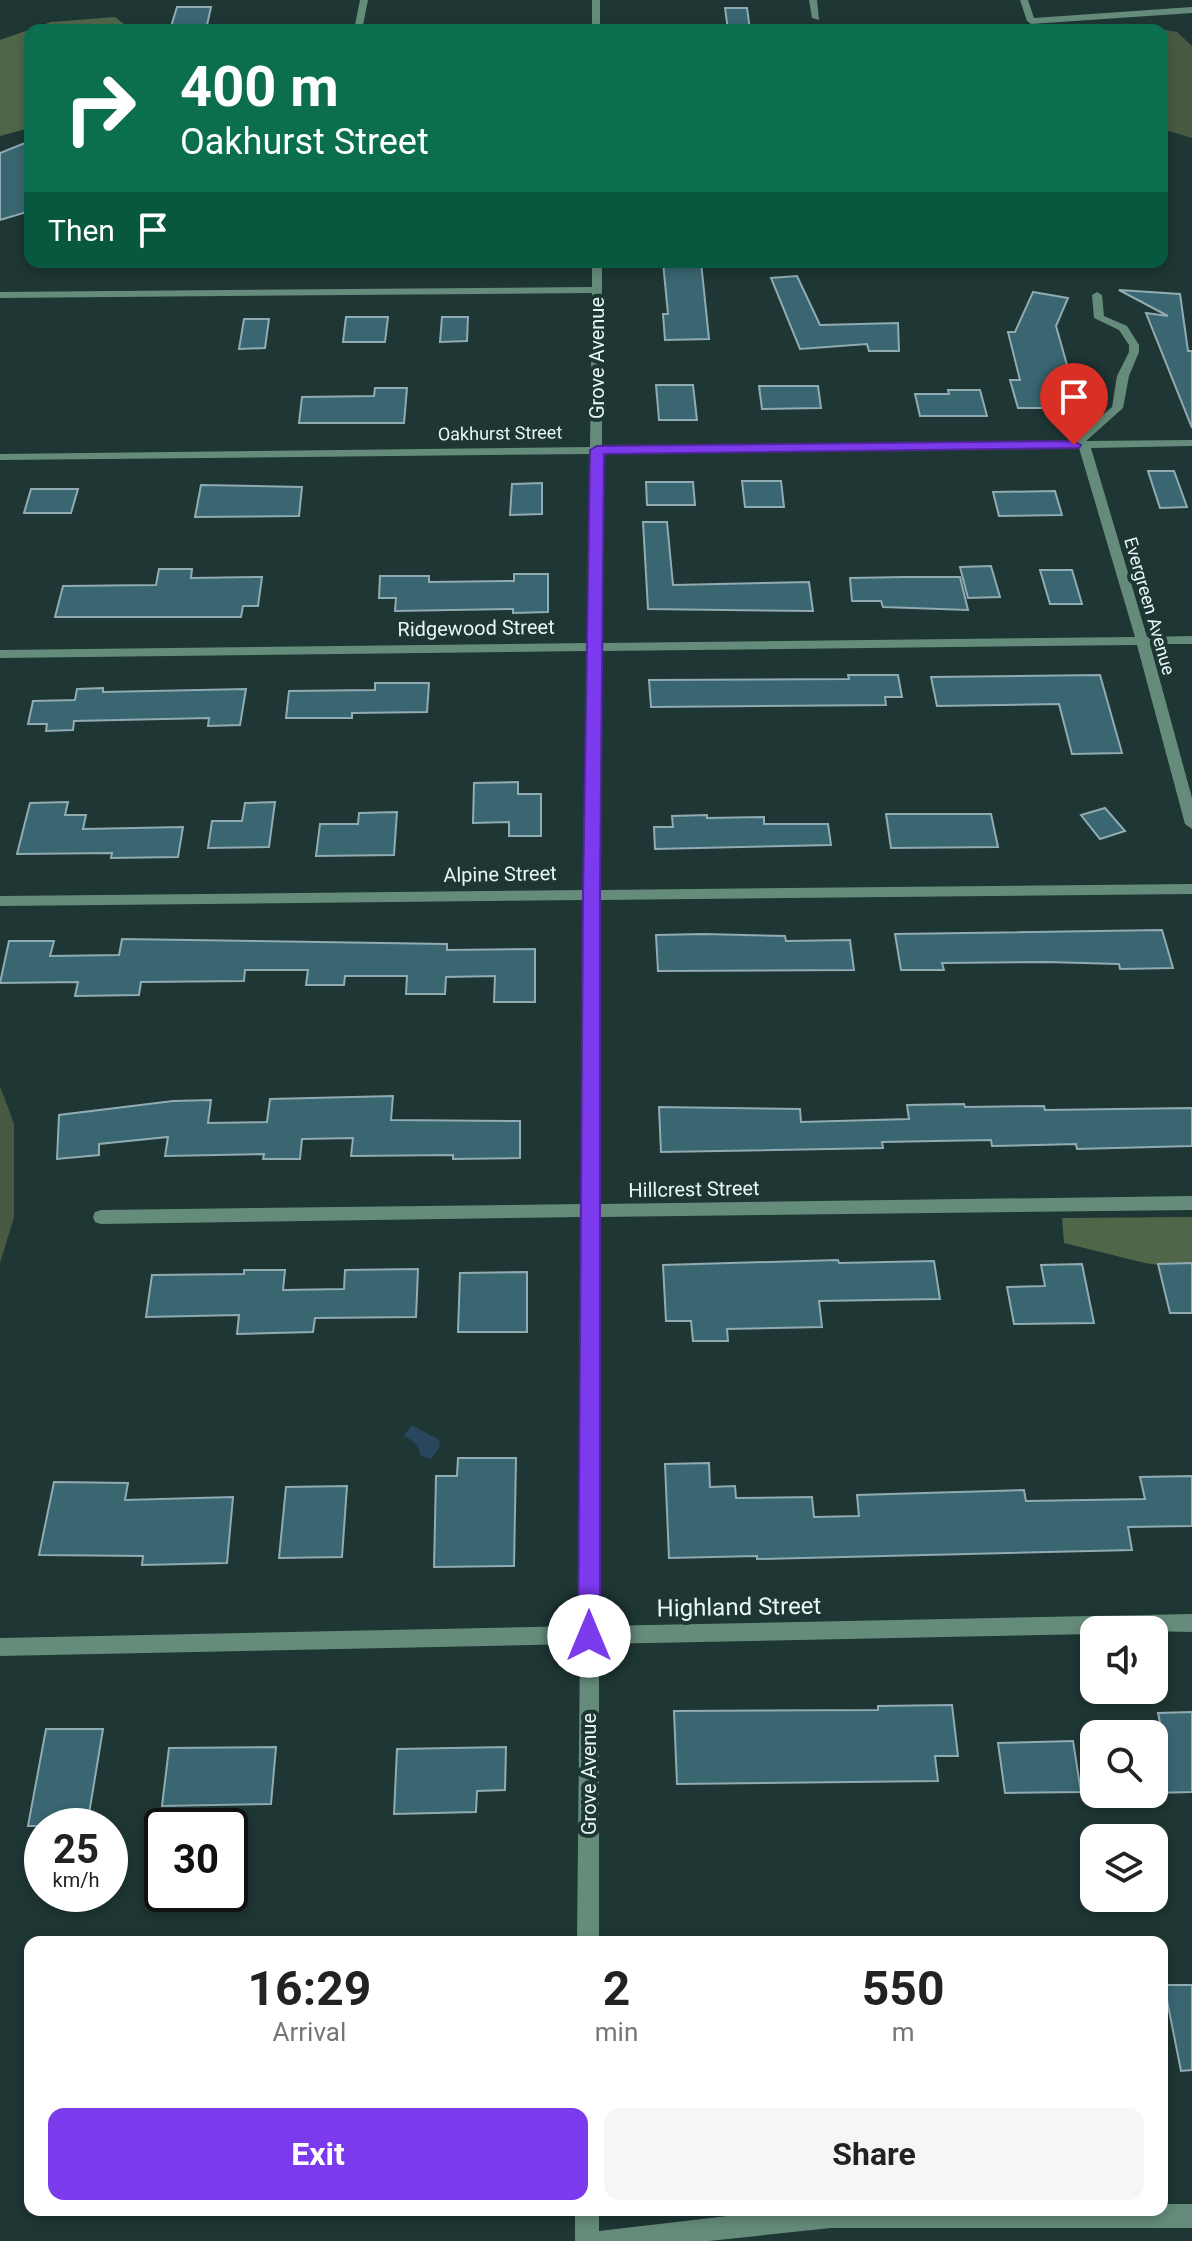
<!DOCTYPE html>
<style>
body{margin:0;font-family:Roboto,sans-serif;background:#f6f6f6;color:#222;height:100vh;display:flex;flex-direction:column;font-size:30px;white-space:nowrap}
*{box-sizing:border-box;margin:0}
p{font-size:26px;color:#767676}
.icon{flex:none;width:44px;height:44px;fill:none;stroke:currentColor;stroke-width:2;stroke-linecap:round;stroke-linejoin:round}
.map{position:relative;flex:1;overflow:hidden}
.drawer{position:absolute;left:24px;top:1936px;width:1144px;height:280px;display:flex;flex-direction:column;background:#fff;border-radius:16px;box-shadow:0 4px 12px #0003}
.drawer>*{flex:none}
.guide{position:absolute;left:24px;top:24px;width:1144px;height:244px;border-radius:16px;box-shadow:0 4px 12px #0003;background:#0b6e4f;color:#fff;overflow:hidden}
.tools{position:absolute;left:1080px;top:1616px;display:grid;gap:16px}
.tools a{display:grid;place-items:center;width:88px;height:88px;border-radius:16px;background:#fff;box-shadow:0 4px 12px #0003;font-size:40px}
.speed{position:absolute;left:24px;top:1808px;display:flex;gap:16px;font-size:40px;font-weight:700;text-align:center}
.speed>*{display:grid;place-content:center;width:104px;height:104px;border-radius:50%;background:#fff;box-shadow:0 4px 12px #0003;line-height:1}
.speed small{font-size:20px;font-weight:400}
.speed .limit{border:4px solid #111;border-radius:12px;background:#fff;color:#111}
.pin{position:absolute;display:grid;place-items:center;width:68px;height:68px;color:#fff;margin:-82px -34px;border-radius:50% 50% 50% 0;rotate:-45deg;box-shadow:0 0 8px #0007}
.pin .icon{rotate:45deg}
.me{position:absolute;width:88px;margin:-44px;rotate:0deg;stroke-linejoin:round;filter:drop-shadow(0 0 6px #0008)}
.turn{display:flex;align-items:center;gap:28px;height:168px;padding:0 24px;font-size:36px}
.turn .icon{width:104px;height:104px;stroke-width:2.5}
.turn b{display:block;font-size:56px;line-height:68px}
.then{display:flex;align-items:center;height:76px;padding:0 24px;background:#0003;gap:16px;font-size:30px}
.eta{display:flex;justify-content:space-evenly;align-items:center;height:136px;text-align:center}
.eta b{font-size:48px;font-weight:700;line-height:56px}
.cta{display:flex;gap:16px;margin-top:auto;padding:16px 24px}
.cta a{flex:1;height:92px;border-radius:16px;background:#7c3aed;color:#fff;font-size:32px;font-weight:700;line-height:92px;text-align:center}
.cta a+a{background:#f6f6f6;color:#222}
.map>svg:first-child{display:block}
</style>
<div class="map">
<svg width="1192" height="2241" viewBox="0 0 1192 2241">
<rect width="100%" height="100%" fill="#1e3634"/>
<!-- green -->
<g fill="#485b42">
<polygon points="1149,27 1177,32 1192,46 1192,138 1162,129 1162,30 1131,30"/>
<polygon points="0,1086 14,1124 14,1217 0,1263"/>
</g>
<!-- forest -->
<g fill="#506649">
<polygon points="115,17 124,24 125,30 30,30 30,128 0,136 0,40 51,22"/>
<polygon points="1192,1217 1192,1270 1145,1263 1064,1243 1062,1218"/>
</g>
<!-- water -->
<polygon fill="#28475d" points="412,1425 439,1440 440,1447 431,1459 421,1456 417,1445 404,1435"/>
<!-- building -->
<g fill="#396671" stroke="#91abb2" stroke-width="2">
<polygon points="177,7 211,7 206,30 170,30"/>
<polygon points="725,8 747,8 750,30 728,30"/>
<polygon points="30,141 30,211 0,220 0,153"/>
<polygon points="663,262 701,262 709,339 665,340 663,314 668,314"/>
<polygon points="797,276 820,325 898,323 899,351 869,351 867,344 800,349 771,278"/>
<polygon points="1119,290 1180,294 1188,351 1192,351 1192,428 1146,313 1168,316"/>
<polygon points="1033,292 1068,298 1056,326 1069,372 1054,372 1065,408 1018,408 1010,380 1020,380 1008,332 1015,332"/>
<polygon points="346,317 388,317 385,342 343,342"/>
<polygon points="442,317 468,317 467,341 440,342"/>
<polygon points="244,319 269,319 265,348 239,349"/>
<polygon points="656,385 693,385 697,420 659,420"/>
<polygon points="759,386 818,386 821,408 762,409"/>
<polygon points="375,388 407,388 404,423 299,423 302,397 374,396"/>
<polygon points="948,390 980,390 987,416 920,416 915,394 949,394"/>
<polygon points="1148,471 1174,471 1187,507 1160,508"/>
<polygon points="742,481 781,481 784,507 745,507"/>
<polygon points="646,482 693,482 695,505 647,505"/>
<polygon points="542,483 542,514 510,515 512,484"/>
<polygon points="201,485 302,487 299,516 195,517"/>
<polygon points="31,489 78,489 71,513 24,513"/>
<polygon points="1055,491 1062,515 999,516 993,492"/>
<polygon points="643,522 667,522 673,585 809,582 813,611 648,609"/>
<polygon points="991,566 1000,597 968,598 960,567"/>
<polygon points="159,569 192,569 191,578 262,577 258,606 243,606 241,617 55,617 63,586 156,585"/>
<polygon points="1040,570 1072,570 1082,604 1050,604"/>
<polygon points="514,574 548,574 548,612 513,613 513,609 395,611 396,598 379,598 380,576 429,576 429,582 514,581"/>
<polygon points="905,577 960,577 968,610 883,607 881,601 852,601 850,578"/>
<polygon points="848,675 898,675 902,697 885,697 886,705 651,707 649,680 849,679"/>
<polygon points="1100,675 1122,753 1072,754 1059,704 937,706 931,677"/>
<polygon points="375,683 429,683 427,712 352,713 352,718 286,718 289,691 375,690"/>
<polygon points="103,688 103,692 246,689 240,725 208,726 209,718 74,721 73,730 46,731 47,724 28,724 33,701 75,700 77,689"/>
<polygon points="518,782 518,794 541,794 541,836 509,836 509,822 473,823 474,783"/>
<polygon points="68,802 65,815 86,815 83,829 183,827 178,857 111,858 112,853 17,854 30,803"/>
<polygon points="275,802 269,847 208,848 212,821 242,821 245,803"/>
<polygon points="1105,808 1125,831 1100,839 1081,815"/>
<polygon points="397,812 394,855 316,856 320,824 358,824 359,813"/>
<polygon points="886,814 991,814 998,847 891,848"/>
<polygon points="707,815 707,818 764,817 764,824 828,824 831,845 655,849 654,827 673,827 672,816"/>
<polygon points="1162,930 1173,968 1120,969 1119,964 1047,962 942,963 944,970 901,970 895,934"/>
<polygon points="704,934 785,936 786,941 850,940 854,970 658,971 656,935"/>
<polygon points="122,939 447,944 447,950 535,949 535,1002 494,1002 495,976 446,977 445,994 406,994 407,976 345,976 344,985 306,985 308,970 245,970 244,981 141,982 139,995 75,996 78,982 0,983 9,941 54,941 50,956 119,955"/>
<polygon points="393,1096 391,1120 520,1121 520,1158 453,1159 453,1155 351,1156 353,1138 302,1139 300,1159 263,1159 264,1154 165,1156 168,1137 99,1144 99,1155 57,1159 59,1115 173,1101 211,1100 208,1123 267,1122 270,1099"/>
<polygon points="964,1104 965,1107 1044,1106 1045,1110 1192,1108 1192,1146 1077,1149 1076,1144 992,1146 991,1140 882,1142 883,1148 661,1152 659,1107 800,1109 801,1122 909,1119 907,1105"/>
<polygon points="838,1260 839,1263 934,1261 940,1299 819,1301 822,1327 727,1329 728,1341 693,1341 691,1321 666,1321 663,1265"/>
<polygon points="1192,1263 1192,1313 1170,1313 1158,1264"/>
<polygon points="1082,1264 1094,1323 1014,1324 1007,1287 1045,1286 1041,1265"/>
<polygon points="418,1269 416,1317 315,1318 313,1332 237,1334 239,1315 146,1317 152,1275 244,1274 244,1270 285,1270 283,1290 344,1289 345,1270"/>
<polygon points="527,1272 527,1332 458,1332 460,1273"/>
<polygon points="458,1458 516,1458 514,1566 434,1567 436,1476 457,1476"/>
<polygon points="709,1463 710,1487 735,1486 736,1498 812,1497 814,1517 859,1516 857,1495 1024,1490 1026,1501 1145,1499 1140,1477 1192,1476 1192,1526 1128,1527 1132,1550 757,1559 757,1556 669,1558 665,1464"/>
<polygon points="54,1482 128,1483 125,1500 233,1497 227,1563 142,1565 143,1556 39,1555"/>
<polygon points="347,1486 342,1557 279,1558 286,1487"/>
<polygon points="952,1705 958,1756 935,1756 938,1781 677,1784 674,1711 878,1710 878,1706"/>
<polygon points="1192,1712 1192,1792 1154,1793 1154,1746 1165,1747 1158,1713"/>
<polygon points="46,1729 103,1729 87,1826 28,1826"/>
<polygon points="1073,1741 1081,1792 1005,1793 998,1743"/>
<polygon points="276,1747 271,1804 162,1806 169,1748"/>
<polygon points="506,1747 505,1790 477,1791 476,1812 394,1814 397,1749"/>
<polygon points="1164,1985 1192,1985 1192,2070 1181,2071"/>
</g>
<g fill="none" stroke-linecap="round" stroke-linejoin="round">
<!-- minor -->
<g fill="#658c7a" fill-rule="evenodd">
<polygon points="360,0 368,0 362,30 354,30"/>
<rect x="592" y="0" width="8" height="30"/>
<polygon points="809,0 817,0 819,20 812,18"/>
<polygon points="1020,0 1028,0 1034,18 1192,7 1192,13 1031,24 1027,21"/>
<path d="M 592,262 L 602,262 L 602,446 L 1072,441 L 1112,407 L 1117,376 L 1129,352 L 1129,345 L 1119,330 L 1094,318 L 1092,295 L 1097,292 L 1102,295 L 1104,316 L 1127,326 L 1139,345 L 1139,352 L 1129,376 L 1123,408 L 1086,441 L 1192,440 L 1192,446 L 1091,448 L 1147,637 L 1192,636 L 1192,644 L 1150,644 L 1192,798 L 1192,829 L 1185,824 L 1137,645 L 601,651 L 601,890 L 1192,884 L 1192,894 L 601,900 L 600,1204 L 1192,1196 L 1192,1210 L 600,1217 L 599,1626 L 1192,1614 L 1192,1632 L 1094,1630 L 1094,1634 L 599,1644 L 599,1942 L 577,1942 L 580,1644 L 0,1656 L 0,1638 L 580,1626 L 584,1217 L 101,1224 L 95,1222 L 93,1217 L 95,1212 L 101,1210 L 584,1204 L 586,900 L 0,906 L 0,896 L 586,890 L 588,651 L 0,658 L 0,650 L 589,643 L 590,454 L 0,460 L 0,454 L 590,447 L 592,293 L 0,298 L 0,292 L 592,287 ZM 1079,448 L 1135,637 L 601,643 L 602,453 Z"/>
<polygon points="1162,2204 1192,2204 1192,2228 831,2228 709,2241 575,2241 575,2210 599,2210 599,2231 779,2210 1162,2210"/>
</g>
</g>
<!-- route -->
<polygon fill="#7c3aed" stroke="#51269a" stroke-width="2" points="1074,441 1081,445 1079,448 604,454 600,893 600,1636 597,1643 589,1646 581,1643 578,1636 583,893 590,450 597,446"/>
<g text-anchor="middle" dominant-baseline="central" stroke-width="8" stroke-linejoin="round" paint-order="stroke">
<!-- far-street labels -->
<g font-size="18" fill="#e8f6f5" stroke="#1e3634">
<text transform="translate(500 433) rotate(-1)">Oakhurst Street</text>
<text transform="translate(1150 606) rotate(74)">Evergreen Avenue</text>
</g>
<!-- street labels -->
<g font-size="20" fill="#e8f6f5" stroke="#1e3634">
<text transform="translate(597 358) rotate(-90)">Grove Avenue</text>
<text transform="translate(476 628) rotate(-1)">Ridgewood Street</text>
<text transform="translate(500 874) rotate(-1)">Alpine Street</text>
<text transform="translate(694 1189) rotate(-1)">Hillcrest Street</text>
<text transform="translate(589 1774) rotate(-90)">Grove Avenue</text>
</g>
<!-- near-street labels -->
<g font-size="24" fill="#e8f6f5" stroke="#1e3634">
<text transform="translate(739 1607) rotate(-1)">Highland Street</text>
</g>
</g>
</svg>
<div class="tools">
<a><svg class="icon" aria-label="sound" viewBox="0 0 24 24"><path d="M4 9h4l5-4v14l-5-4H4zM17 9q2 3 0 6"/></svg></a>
<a><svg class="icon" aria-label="search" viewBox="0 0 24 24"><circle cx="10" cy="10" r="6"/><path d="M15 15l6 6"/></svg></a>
<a><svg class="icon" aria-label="layers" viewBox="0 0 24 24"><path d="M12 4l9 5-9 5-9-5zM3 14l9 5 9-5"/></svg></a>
</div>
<div class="speed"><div>25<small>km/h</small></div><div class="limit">30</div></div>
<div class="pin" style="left:1074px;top:445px;background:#d93025"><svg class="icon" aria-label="arrive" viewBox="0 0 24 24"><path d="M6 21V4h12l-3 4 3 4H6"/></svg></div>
<svg class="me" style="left:589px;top:1636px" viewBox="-20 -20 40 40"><circle r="19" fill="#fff"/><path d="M0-13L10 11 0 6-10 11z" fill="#7c3aed"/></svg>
<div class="guide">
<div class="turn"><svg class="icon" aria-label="right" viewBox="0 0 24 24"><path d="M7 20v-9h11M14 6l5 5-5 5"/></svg><div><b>400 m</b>Oakhurst Street</div></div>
<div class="then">Then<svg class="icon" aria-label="arrive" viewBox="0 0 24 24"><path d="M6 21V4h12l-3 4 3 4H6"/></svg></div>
</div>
<section class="drawer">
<div class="eta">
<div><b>16:29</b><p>Arrival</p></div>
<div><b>2</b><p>min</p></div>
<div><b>550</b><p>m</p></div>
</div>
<div class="cta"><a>Exit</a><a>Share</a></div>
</section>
</div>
